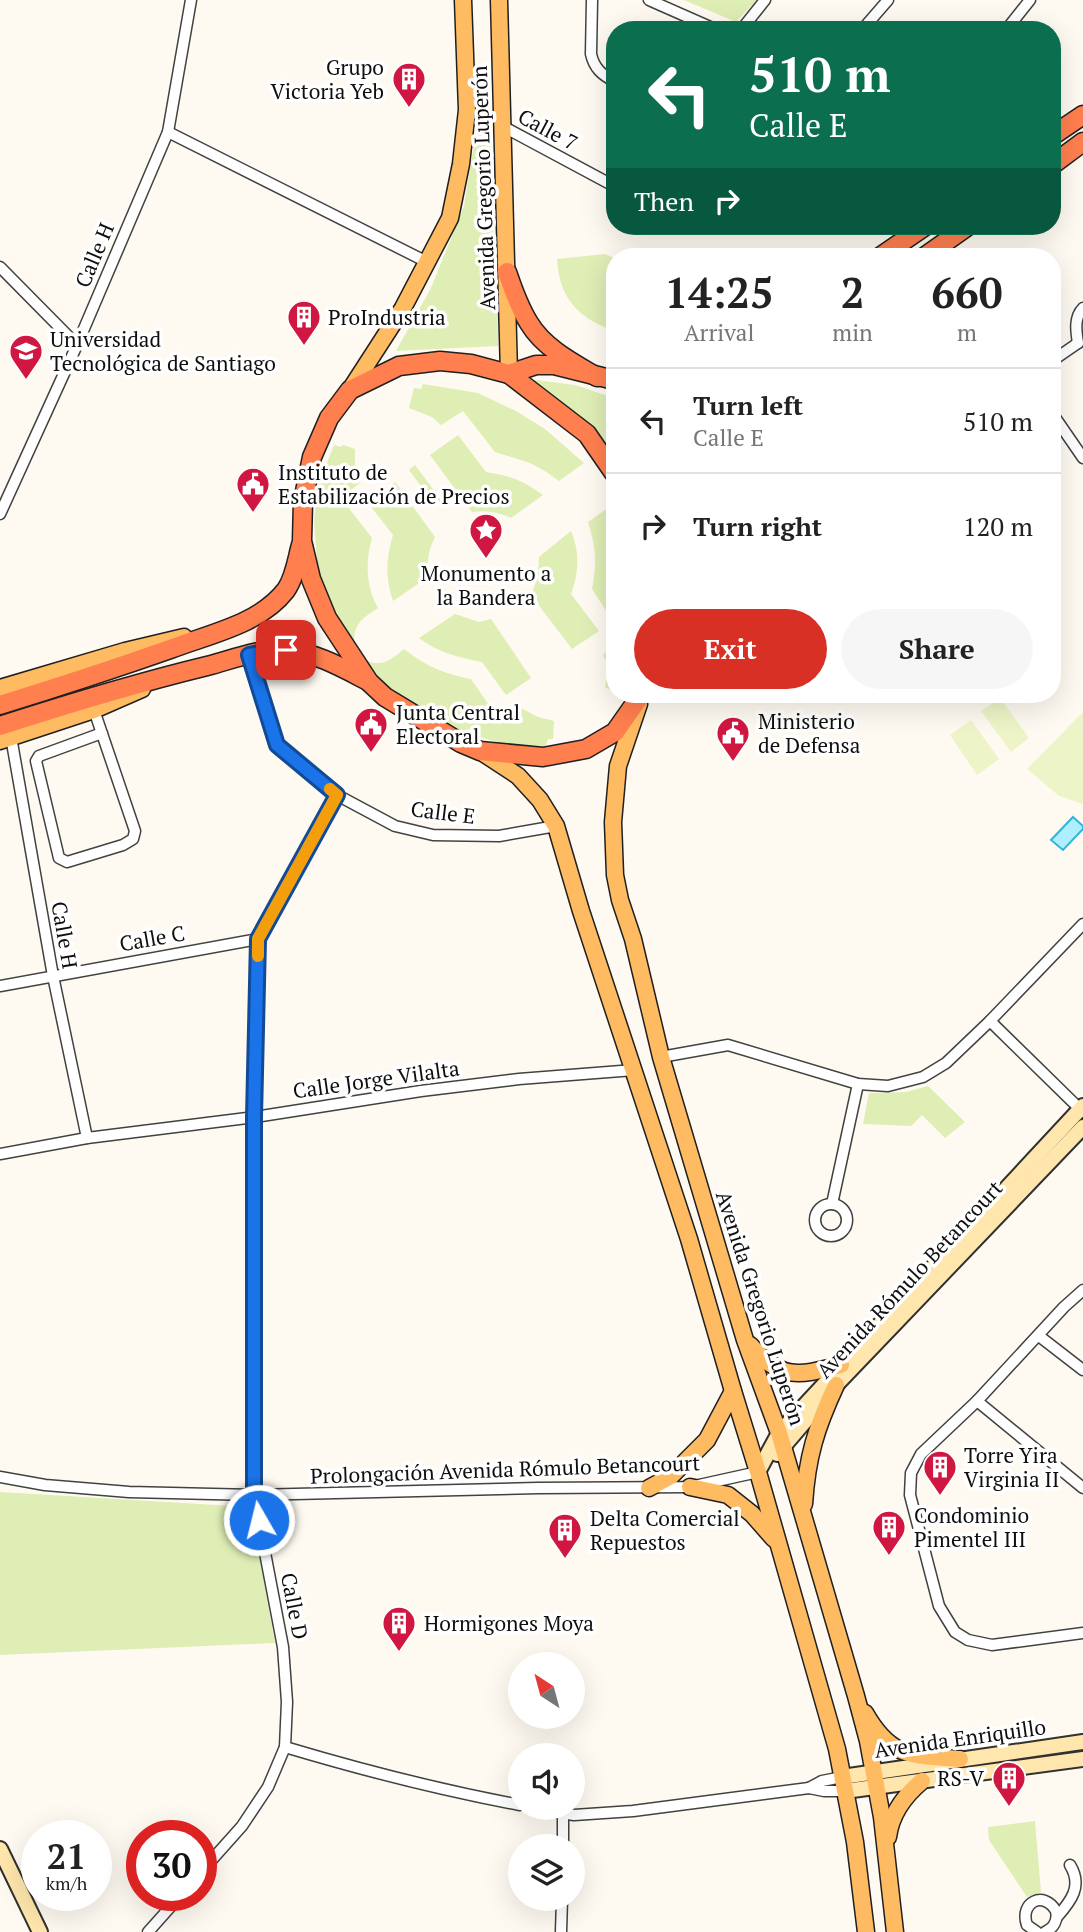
<!DOCTYPE html>
<meta charset="utf-8">
<style>
body{margin:0;font-family:"PT Serif",serif;background:#f6f6f6;color:#222;height:100vh;display:flex;flex-direction:column;font-size:26px;white-space:nowrap}
*{box-sizing:border-box;margin:0}
p{font-size:23px;color:#767676}
.icon{flex:none;width:38px;height:38px;fill:none;stroke:currentColor;stroke-width:2;stroke-linecap:round;stroke-linejoin:round}
.map{position:relative;flex:1;overflow:hidden}
.sheet{position:absolute;left:606px;top:248px;width:455px;height:455px;display:flex;flex-direction:column;background:#fff;border-radius:28px;box-shadow:0 7px 28px #0002}
.sheet>*{flex:none}
.top-card{position:absolute;left:606px;top:21px;width:455px;height:214px;border-radius:28px;box-shadow:0 7px 28px #0002;background:#0b6e4f;color:#fff;overflow:hidden}
.needle{width:46px;rotate:324deg}
.controls{position:absolute;left:508px;top:1652px;display:grid;gap:14px}
.controls a{display:grid;place-items:center;width:77px;height:77px;border-radius:50%;background:#fff;box-shadow:0 7px 28px #0002;font-size:35px}
.speed{position:absolute;left:21px;top:1820px;display:flex;gap:14px;font-size:35px;font-weight:700;text-align:center}
.speed>*{display:grid;place-content:center;width:91px;height:91px;border-radius:50%;background:#fff;box-shadow:0 7px 28px #0002;line-height:1}
.speed small{font-size:18px;font-weight:400}
.speed .limit{border:10px solid #d22;background:#fff;color:#111}
.pin{position:absolute;display:grid;place-items:center;width:60px;height:60px;color:#fff;margin:-30px;border-radius:14px;box-shadow:0 4px 10px #0006}
.me{position:absolute;width:77px;margin:-38px;rotate:352deg;stroke-linejoin:round;filter:drop-shadow(0 0 5px #0008)}
.turn{display:flex;align-items:center;gap:24px;height:147px;padding:0 28px;font-size:32px}
.turn .icon{width:91px;height:91px;stroke-width:2.5}
.turn b{display:block;font-size:49px;line-height:60px}
.then{display:flex;align-items:center;height:66px;padding:0 28px;background:#0003;gap:14px;font-size:26px}
.eta{display:flex;justify-content:space-evenly;align-items:center;height:119px;text-align:center}
.eta b{font-size:42px;font-weight:700;line-height:49px}
.primary-button{display:flex;gap:14px;margin-top:auto;padding:14px 28px}
.primary-button a{flex:1;height:80px;border-radius:42px;background:#d93025;color:#fff;font-size:28px;font-weight:700;line-height:80px;text-align:center}
.primary-button a+a{background:#f6f6f6;color:#222}
ul{padding:0;list-style:none}
li{display:flex;align-items:center;gap:21px;height:105px;padding:0 28px;border-top:2px solid #e0e0e0}
li div{flex:1}
li b{display:block;font-size:26px}
li em{font-style:normal}
.map>svg:first-child{display:block}
</style>
<div class="map">
<svg width="1083" height="1932" viewBox="0 0 1083 1932">
<rect width="100%" height="100%" fill="#fffaf1"/>
<!-- green -->
<g fill="#deeeb5">
<polygon points="684,0 757,0 736,22"/>
<polygon points="490,115 491,206 497,271 498,346 396,351 431,288 464,206 478,119"/>
<path d="M 605,254 L 614,258 L 614,331 C 578,318 559,298 557,259 Z"/>
<polygon points="529,379 575,385 614,398 614,439 605,445"/>
<polygon points="423,384 478,393 516,411 545,429 584,463 559,481 545,471 530,463 495,452 463,411 441,425 432,417 409,408 414,388 421,389"/>
<path d="M 458,435 L 486,472 C 513,477 521,479 543,495 L 511,518 C 497,512 487,510 472,512 L 430,455 Z"/>
<path d="M 334,445 L 341,447 L 343,445 L 355,449 L 355,470 L 361,482 L 341,498 L 372,538 C 365,561 366,587 378,608 C 372,612 365,616 360,622 C 345,641 361,669 385,662 C 392,659 398,654 404,649 C 426,666 444,674 471,679 L 500,721 L 521,708 L 538,717 L 554,721 L 553,739 L 548,739 L 545,748 L 500,743 L 456,730 L 418,712 L 388,687 L 360,658 L 331,611 L 317,561 L 314,523 L 317,488 Z"/>
<polygon points="415,465 441,500 435,505 409,470"/>
<path d="M 395,482 L 435,537 C 428,551 427,561 428,577 L 393,601 C 385,578 386,558 393,535 L 368,503 Z"/>
<path d="M 612,505 L 614,509 L 614,623 L 592,589 C 597,563 596,547 588,522 Z"/>
<path d="M 571,531 C 580,551 579,574 571,594 L 599,631 L 572,649 L 531,595 L 538,577 L 539,557 Z"/>
<path d="M 455,614 L 479,622 L 491,619 L 531,678 L 506,695 L 482,662 C 458,657 439,653 419,638 Z"/>
<polygon points="614,646 614,692 605,687 609,667 603,655"/>
<polygon points="928,1086 965,1122 945,1138 922,1115 911,1126 863,1124 869,1093 906,1092"/>
<polygon points="0,1492 250,1507 275,1643 0,1655"/>
<polygon points="1035,1821 1041,1892 1027,1897 989,1840 988,1827"/>
</g>
<!-- pitch -->
<g fill="#edf5c8">
<polygon points="1000,698 1029,738 1011,752 981,711"/>
<polygon points="1083,712 1083,804 1059,796 1027,769"/>
<polygon points="971,720 999,759 977,775 950,735"/>
</g>
<!-- water -->
<polygon fill="#afeefd" stroke="#2eb6db" stroke-width="2" points="1073,817 1083,826 1083,829 1063,850 1051,840"/>
<g fill="none" stroke-linecap="round" stroke-linejoin="round">
<defs>
<g id="street">
<path d="M 592,0 L 591,54 C 594,68 602,75 614,81"/>
<polyline points="649,0 717,30"/>
<polyline points="741,30 765,0"/>
<polyline points="862,30 888,0"/>
<polyline points="1006,30 1030,0"/>
<polyline points="502,126 614,186"/>
<polyline points="168,132 427,262"/>
<polyline points="896,226 905,240"/>
<polyline points="0,267 77,345"/>
<path d="M 1078,343 C 1076,331 1074,317 1083,308"/>
<polyline points="1052,361 1078,343"/>
<polyline points="1052,413 1083,458"/>
<polyline points="0,514 77,345 168,132 191,0"/>
<polyline points="249,655 277,745 337,795 395,826 433,835 499,836 556,826"/>
<polyline points="94,710 135,831 133,839 123,845 67,862 59,858 36,761 39,756 102,733"/>
<polyline points="11,737 53,976 87,1138"/>
<polyline points="0,986 258,939"/>
<polyline points="990,1021 1083,1112"/>
<polyline points="661,1057 728,1045 858,1084 888,1086 923,1077 946,1063 990,1021 1083,924"/>
<polyline points="0,1154 87,1138 255,1117 421,1091 519,1079 634,1070"/>
<circle cx="831" cy="1220" r="16"/>
<polyline points="832,1204 858,1084"/>
<polyline points="1083,1290 1064,1307 977,1401 921,1454 911,1473 910,1495 939,1606 955,1632 968,1640 992,1645 1083,1633"/>
<polyline points="1039,1336 1083,1370"/>
<polyline points="977,1401 1083,1488"/>
<polyline points="0,1477 45,1485 129,1492 254,1495 538,1488 690,1487 758,1472"/>
<path d="M 285,1747 C 362,1770 440,1790 520,1805"/>
<polyline points="809,1788 822,1781 842,1777"/>
<polyline points="532,1808 574,1815 633,1811 809,1788 824,1791 845,1791"/>
<polyline points="563,1846 563,1814"/>
<polyline points="201,1872 242,1826 268,1787 285,1747 287,1702 283,1647 254,1495 255,1117 258,939 337,795"/>
<path d="M 1057,1917 C 1071,1901 1083,1886 1070,1865"/>
<polyline points="148,1932 181,1895"/>
<polyline points="561,1932 562,1899"/>
<path d="M 1037,1932 L 1027,1925 C 1019,1902 1044,1890 1056,1911 C 1058,1920 1054,1928 1045,1932"/>
</g>
<g id="secondary">
<polyline points="777,1454 836,1385 1083,1127"/>
<polyline points="758,1472 779,1433 1083,1106"/>
<polyline points="842,1777 1083,1742"/>
<polyline points="845,1791 1083,1759"/>
<polyline points="0,1849 40,1932"/>
</g>
<g id="primary">
<polyline points="499,0 509,374"/>
<polyline points="350,390 403,308 450,218 461,164 467,110 463,0"/>
<polyline points="0,688 125,651 184,637"/>
<polyline points="639,704 618,766 613,822 615,875 620,900 633,939 661,1057 745,1340 779,1433 856,1696 868,1741 882,1817 895,1932"/>
<polyline points="0,741 94,710 142,689"/>
<polyline points="480,751 518,776 540,800 556,826 581,911 689,1239 733,1391 758,1472 837,1749 855,1842 866,1932"/>
<path d="M 750,1345 C 783,1381 798,1376 841,1365"/>
<polyline points="690,1487 728,1495 752,1514 774,1539"/>
<polyline points="649,1488 671,1476 707,1440 733,1391"/>
<path d="M 804,1504 C 807,1457 816,1428 836,1385"/>
<path d="M 865,1713 C 891,1759 912,1755 960,1759"/>
<path d="M 888,1837 C 891,1813 904,1796 922,1781"/>
</g>
<g id="highway">
<polyline points="1052,136 1083,115"/>
<polyline points="1052,165 1083,142"/>
<polyline points="880,257 925,226"/>
<polyline points="924,257 968,226"/>
<path d="M 507,272 C 513,290 519,307 529,323 C 544,348 573,363 597,377"/>
<polyline points="509,374 536,365 554,365 614,380"/>
<polyline points="614,473 587,434 509,374 471,364 440,361 399,366 350,390 329,418 312,457 303,501 302,541 311,579 327,618 369,682 385,697 461,743 480,751 543,757 586,749 615,732 641,695"/>
<path d="M 0,705 C 58,687 116,668 173,648 C 210,634 260,624 286,590 C 295,577 297,559 301,545"/>
<path d="M 0,726 C 68,704 137,683 207,666 C 231,660 260,648 286,650 C 314,652 341,667 366,680"/>
</g>
</defs>
<!-- street casing -->
<use href="#street" stroke="#424242" stroke-width="13"/>
<!-- secondary casing -->
<use href="#secondary" stroke="#313131" stroke-width="18"/>
<!-- primary casing -->
<use href="#primary" stroke="#202020" stroke-width="19"/>
<!-- highway casing -->
<use href="#highway" stroke="#202020" stroke-width="21"/>
<!-- street -->
<use href="#street" stroke="#fff" stroke-width="10"/>
<!-- secondary -->
<use href="#secondary" stroke="#ffe6ac" stroke-width="14"/>
<!-- primary -->
<use href="#primary" stroke="#ffbb61" stroke-width="16"/>
<!-- highway -->
<use href="#highway" stroke="#ff7f4f" stroke-width="18"/>
</g>
<g fill="none" stroke-linecap="round" stroke-linejoin="round">
<defs>
<polyline id="route" points="259,1520 254,1495 254,1117 258,939 337,795 277,745 249,655 274,650 286,650"/>
</defs>
<!-- route casing -->
<use href="#route" stroke="#114b97" stroke-width="18"/>
<!-- route -->
<use href="#route" stroke="#1a73e8" stroke-width="12"/>
<!-- slow -->
<polyline stroke="#f59e0b" stroke-width="12" points="258,956 258,939 337,795 330,789"/>
</g>
<!-- icons -->
<defs>
<symbol id="building-pin" viewBox="-11 -11 22 30"><path d="M0 17L-7.5 6A9.5 9.5 0 1 1 7.5 6Z" fill="#cf1742" stroke="#fff"/><path d="M-4-6H4V6H1V3H-1V6H-4ZM-2.5-4.3h1.7v1.8h-1.7ZM.8-4.3h1.7v1.8H.8ZM-2.5-1h1.7V.8h-1.7ZM.8-1h1.7V.8H.8Z" fill="#fff"/></symbol>
<symbol id="university-pin" viewBox="-11 -11 22 30"><path d="M0 17L-7.5 6A9.5 9.5 0 1 1 7.5 6Z" fill="#cf1742" stroke="#fff"/><path d="M0-5L7-2L0 1L-7-2ZM-4 1L0 2.5L4 1V4Q0 6-4 4Z" fill="#fff"/></symbol>
<symbol id="civic-pin" viewBox="-11 -11 22 30"><path d="M0 17L-7.5 6A9.5 9.5 0 1 1 7.5 6Z" fill="#cf1742" stroke="#fff"/><path d="M-.6-6.5H3V-4.5H.6V-3L4-1V1h2V6H-6V1h2V-1L-.6-3ZM-1.2 2.5V6h2.4V2.5Z" fill="#fff"/></symbol>
<symbol id="sight-pin" viewBox="-11 -11 22 30"><path d="M0 17L-7.5 6A9.5 9.5 0 1 1 7.5 6Z" fill="#cf1742" stroke="#fff"/><path d="M0-6L1.8-2.2L6-1.7L2.9 1.2L3.7 5.4L0 3.3L-3.7 5.4L-2.9 1.2L-6-1.7L-1.8-2.2Z" fill="#fff"/></symbol>
</defs>
<g fill-rule="evenodd">
<use href="#building-pin" x="390" y="60" width="38" height="52"/>
<use href="#building-pin" x="285" y="298" width="38" height="52"/>
<use href="#university-pin" x="7" y="332" width="38" height="52"/>
<use href="#civic-pin" x="234" y="465" width="38" height="52"/>
<use href="#sight-pin" x="467" y="511" width="38" height="52"/>
<use href="#civic-pin" x="352" y="705" width="38" height="52"/>
<use href="#civic-pin" x="714" y="714" width="38" height="52"/>
<use href="#building-pin" x="921" y="1448" width="38" height="52"/>
<use href="#building-pin" x="870" y="1508" width="38" height="52"/>
<use href="#building-pin" x="546" y="1511" width="38" height="52"/>
<use href="#building-pin" x="380" y="1604" width="38" height="52"/>
<use href="#building-pin" x="990" y="1759" width="38" height="52"/>
</g>
<g text-anchor="middle" dominant-baseline="central" stroke-width="7" stroke-linejoin="round" paint-order="stroke">
<!-- poi labels -->
<g font-size="21" fill="#0f0f0f" stroke="#fff" text-anchor="start">
<text x="384" y="67" text-anchor="end">Grupo<tspan x="384" dy="24">Victoria Yeb</tspan></text>
<text x="328" y="317">ProIndustria</text>
<text x="50" y="339">Universidad<tspan x="50" dy="24">Tecnológica de Santiago</tspan></text>
<text x="278" y="472">Instituto de<tspan x="278" dy="24">Estabilización de Precios</tspan></text>
<text x="486" y="573" text-anchor="middle">Monumento a<tspan x="486" dy="24">la Bandera</tspan></text>
<text x="396" y="712">Junta Central<tspan x="396" dy="24">Electoral</tspan></text>
<text x="758" y="721">Ministerio<tspan x="758" dy="24">de Defensa</tspan></text>
<text x="964" y="1455">Torre Yira<tspan x="964" dy="24">Virginia II</tspan></text>
<text x="914" y="1515">Condominio<tspan x="914" dy="24">Pimentel III</tspan></text>
<text x="590" y="1518">Delta Comercial<tspan x="590" dy="24">Repuestos</tspan></text>
<text x="424" y="1623">Hormigones Moya</text>
<text x="984" y="1778" text-anchor="end">RS-V</text>
</g>
<!-- street labels -->
<g font-size="21" fill="#0f0f0f" stroke="#fff">
<text transform="translate(548 129) rotate(28)">Calle 7</text>
<text transform="translate(483 188) rotate(-92)">Avenida Gregorio Luperón</text>
<text transform="translate(94 255) rotate(-67)">Calle H</text>
<text transform="translate(443 812) rotate(7)">Calle E</text>
<text transform="translate(65 935) rotate(80)">Calle H</text>
<text transform="translate(152 938) rotate(-10)">Calle C</text>
<text transform="translate(376 1079) rotate(-8)">Calle Jorge Vilalta</text>
<text transform="translate(909 1279) rotate(-47)">Avenida Rómulo Betancourt</text>
<text transform="translate(761 1308) rotate(72)">Avenida Gregorio Luperón</text>
<text transform="translate(505 1469) rotate(-2)">Prolongación Avenida Rómulo Betancourt</text>
<text transform="translate(295 1606) rotate(79)">Calle D</text>
<text transform="translate(960 1738) rotate(-8)">Avenida Enriquillo</text>
</g>
</g>
</svg>
<div class="controls">
<a><svg class="needle" viewBox="-14 -14 28 28"><path d="M0-13l5 13h-10z" fill="#e53935"/><path d="M0 13l5-13h-10z" fill="#767676"/></svg></a>
<a><svg class="icon" aria-label="sound" viewBox="0 0 24 24"><path d="M4 9h4l5-4v14l-5-4H4zM17 9q2 3 0 6"/></svg></a>
<a><svg class="icon" aria-label="layers" viewBox="0 0 24 24"><path d="M12 4l9 5-9 5-9-5zM3 14l9 5 9-5"/></svg></a>
</div>
<div class="speed"><div>21<small>km/h</small></div><div class="limit">30</div></div>
<div class="pin" style="left:286px;top:650px;background:#d93025"><svg class="icon" aria-label="arrive" viewBox="0 0 24 24"><path d="M6 21V4h12l-3 4 3 4H6"/></svg></div>
<svg class="me" style="left:259px;top:1520px" viewBox="-20 -20 40 40"><circle r="17" fill="#1a73e8" stroke="#fff" stroke-width="3"/><path d="M0-11L8 9 0 5-8 9z" fill="#fff"/></svg>
<div class="top-card">
<div class="turn"><svg class="icon" aria-label="left" viewBox="0 0 24 24"><path d="M17 20v-9H6M10 6l-5 5 5 5"/></svg><div><b>510 m</b>Calle E</div></div>
<div class="then">Then<svg class="icon" aria-label="right" viewBox="0 0 24 24"><path d="M7 20v-9h11M14 6l5 5-5 5"/></svg></div>
</div>
<section class="sheet">
<div class="eta">
<div><b>14:25</b><p>Arrival</p></div>
<div><b>2</b><p>min</p></div>
<div><b>660</b><p>m</p></div>
</div>
<ul>
<li><svg class="icon" aria-label="left" viewBox="0 0 24 24"><path d="M17 20v-9H6M10 6l-5 5 5 5"/></svg><div><b>Turn left</b><p>Calle E</p></div><em>510 m</em></li>
<li><svg class="icon" aria-label="right" viewBox="0 0 24 24"><path d="M7 20v-9h11M14 6l5 5-5 5"/></svg><div><b>Turn right</b></div><em>120 m</em></li>
</ul>
<div class="primary-button"><a>Exit</a><a>Share</a></div>
</section>
</div>
